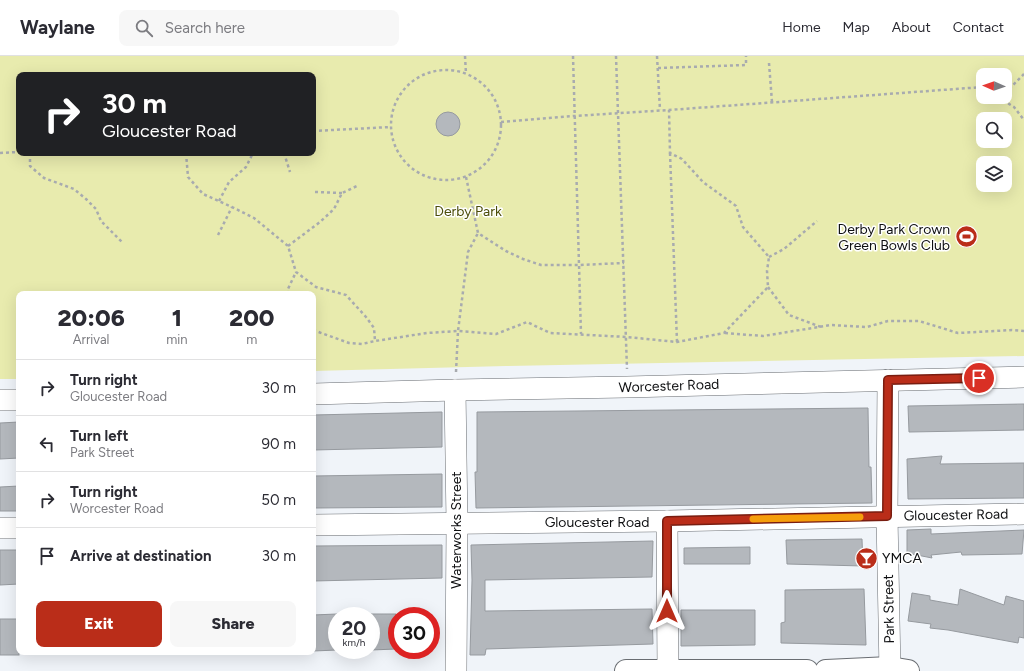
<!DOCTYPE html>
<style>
body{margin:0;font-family:Figtree,sans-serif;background:#f7f7f7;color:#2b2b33;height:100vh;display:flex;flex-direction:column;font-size:15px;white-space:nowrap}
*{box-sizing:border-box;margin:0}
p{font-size:13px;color:#7c7c81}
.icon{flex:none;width:22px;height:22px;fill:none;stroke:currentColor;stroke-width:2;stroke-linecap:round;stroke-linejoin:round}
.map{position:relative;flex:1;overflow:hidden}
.drawer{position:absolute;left:16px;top:235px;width:300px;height:364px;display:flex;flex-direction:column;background:#fff;border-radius:8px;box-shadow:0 4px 16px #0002}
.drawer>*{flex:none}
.top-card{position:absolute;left:16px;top:16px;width:300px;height:84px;border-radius:8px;box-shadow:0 4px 16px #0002;background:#202124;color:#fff;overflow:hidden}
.needle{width:26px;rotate:272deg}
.fabs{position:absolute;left:976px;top:12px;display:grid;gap:8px}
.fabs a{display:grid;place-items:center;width:36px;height:36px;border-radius:8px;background:#fff;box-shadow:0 4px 16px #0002;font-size:20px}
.speed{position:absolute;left:328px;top:551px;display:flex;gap:8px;font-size:20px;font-weight:700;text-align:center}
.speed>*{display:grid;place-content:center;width:52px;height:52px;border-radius:50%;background:#fff;box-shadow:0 4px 16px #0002;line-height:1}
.speed small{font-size:10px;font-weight:400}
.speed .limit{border:6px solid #d22;background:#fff;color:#111}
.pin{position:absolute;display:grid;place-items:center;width:34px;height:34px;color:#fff;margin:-17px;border:2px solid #fff;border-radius:50%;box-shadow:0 1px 4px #0007}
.me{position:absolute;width:44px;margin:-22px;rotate:0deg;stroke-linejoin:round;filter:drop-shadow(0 0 3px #0008)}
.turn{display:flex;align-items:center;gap:14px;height:84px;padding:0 20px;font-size:18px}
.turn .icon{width:52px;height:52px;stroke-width:2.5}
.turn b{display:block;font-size:28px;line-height:34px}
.eta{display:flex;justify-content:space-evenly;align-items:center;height:68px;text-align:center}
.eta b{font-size:24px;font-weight:800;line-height:28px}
.action{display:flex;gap:8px;margin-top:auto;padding:8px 20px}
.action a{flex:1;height:46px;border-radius:8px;background:#ba2d19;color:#fff;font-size:16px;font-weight:800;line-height:46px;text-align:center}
.action a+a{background:#f7f7f7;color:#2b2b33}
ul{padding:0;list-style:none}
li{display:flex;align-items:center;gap:12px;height:56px;padding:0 20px;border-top:1px solid #e1e1e2}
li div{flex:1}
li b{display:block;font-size:15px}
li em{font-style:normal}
header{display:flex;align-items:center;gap:24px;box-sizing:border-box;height:56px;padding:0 20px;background:#fff;border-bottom:1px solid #e1e1e2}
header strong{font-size:19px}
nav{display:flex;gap:22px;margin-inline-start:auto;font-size:14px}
.search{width:280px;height:36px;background:#f7f7f7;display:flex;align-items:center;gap:10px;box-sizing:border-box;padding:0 14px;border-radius:8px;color:#7c7c81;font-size:15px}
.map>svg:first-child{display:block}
</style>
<header>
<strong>Waylane</strong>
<div class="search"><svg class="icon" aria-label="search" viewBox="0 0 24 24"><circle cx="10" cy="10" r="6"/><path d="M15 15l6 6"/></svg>Search here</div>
<nav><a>Home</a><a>Map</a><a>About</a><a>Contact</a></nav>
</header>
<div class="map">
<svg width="1024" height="615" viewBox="0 0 1024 615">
<rect width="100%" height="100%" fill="#f0f4f9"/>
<!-- green -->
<path fill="#e8ebae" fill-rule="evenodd" d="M 0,0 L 1024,0 L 1024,300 L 506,310 L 313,315 L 313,238 L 19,238 L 19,323 L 0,323 ZM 19,19 L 313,19 L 313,97 L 19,97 ZM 983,19 L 1005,19 L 1005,41 L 983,41 ZM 983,63 L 1005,63 L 1005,85 L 983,85 ZM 983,107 L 1005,107 L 1005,129 L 983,129 Z"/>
<!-- building -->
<g fill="#b4b8bd" stroke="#969a9f">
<circle cx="448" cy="68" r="12"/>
<polygon points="1024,348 1024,374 909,376 908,350"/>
<polygon points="868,352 869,411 871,411 872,447 476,452 475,416 477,416 477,356"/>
<polygon points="442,356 442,391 313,394 313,359"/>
<polygon points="19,366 19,402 0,403 0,367"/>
<polygon points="942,400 940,408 1024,407 1024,442 908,443 907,403"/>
<polygon points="442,418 442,451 313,452 313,420"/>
<polygon points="19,430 19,455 0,455 0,431"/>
<polygon points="931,473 931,478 1024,474 1022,498 962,499 961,496 931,499 932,502 907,497 907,474"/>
<polygon points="862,483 863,510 787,508 786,484"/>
<polygon points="653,485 652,521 485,524 485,555 652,553 653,588 486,593 485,599 470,599 472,524 471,489"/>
<polygon points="442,489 442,522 313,525 313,490"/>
<polygon points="750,491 750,508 684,508 684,492"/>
<polygon points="0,494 19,494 19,528 0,529"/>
<polygon points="864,533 866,589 781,587 781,567 785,566 785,534"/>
<polygon points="960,533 1004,549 1006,540 1024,545 1024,582 1019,581 1018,587 948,574 930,572 931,568 908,565 912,537 930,540 930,544 958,549"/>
<polygon points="681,554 755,554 755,589 681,590"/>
<polygon points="337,558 337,594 313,595 313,559"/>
<polygon points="371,558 396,558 396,593 371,594"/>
<rect x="0" y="563" width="19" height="36"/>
</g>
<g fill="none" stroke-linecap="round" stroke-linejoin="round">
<defs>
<g id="street">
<polyline points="888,324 887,460 890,615"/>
<polyline points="455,334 457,467 456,615"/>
<polyline points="313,338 455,334 627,331 1024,321"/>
<polyline points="0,344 19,344"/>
<polyline points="667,465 668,615"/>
<polyline points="313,469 667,465 1024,458"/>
<polyline points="0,472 19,472"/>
</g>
<g id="primary">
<polyline points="626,615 807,615"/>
<polyline points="826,615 890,612 908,615"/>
</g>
</defs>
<!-- street casing -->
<use href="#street" stroke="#696d72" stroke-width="22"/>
<!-- primary casing -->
<use href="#primary" stroke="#696d72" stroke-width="24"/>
<!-- path -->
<g stroke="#a8abaf" stroke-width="2.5" stroke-dasharray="3 3" stroke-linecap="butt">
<polyline points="465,0 466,18"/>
<polyline points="573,0 581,278"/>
<polyline points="616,0 627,313"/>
<polyline points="657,0 660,54"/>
<polyline points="769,7 772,46"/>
<polyline points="658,12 746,9 746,0"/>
<circle cx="446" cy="69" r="55"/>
<polyline points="1005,37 1024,18"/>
<polyline points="998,41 1014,51 1024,64"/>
<polyline points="501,66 574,60 669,54 983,31"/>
<polyline points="313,75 391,71"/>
<polyline points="0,97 19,96"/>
<polyline points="30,97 30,110 44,122 74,133 86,143 96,153 101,165 122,186"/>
<polyline points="186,97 188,121 203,138 232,151 254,162 288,190 296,216 316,231 346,239 366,261 374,272 375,285 427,277 458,275 496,278 527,266 550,277 627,281 677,286 724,277 768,231 767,215 769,201 743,171 736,150 703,126 682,103 670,97 669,54"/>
<polyline points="284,97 290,116"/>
<polyline points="670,97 677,286"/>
<polyline points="466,121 478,177 506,195 523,203 541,209 579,209 624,207"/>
<polyline points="315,136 342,137"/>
<polyline points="219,145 229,126 246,111 253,97"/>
<polyline points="218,179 232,151"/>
<polyline points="288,190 320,166 334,153 342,137 357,130"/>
<polyline points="769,201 784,193 817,165"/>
<polyline points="768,231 789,259 821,271"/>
<polyline points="288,238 287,235 296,216"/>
<polyline points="313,274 349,287 362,288 375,285"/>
<polyline points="725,277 763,280 831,269 867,271 888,265 919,265 958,277 1012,274 1024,275"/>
<polyline points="456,316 458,275 468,196 478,177"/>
</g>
<!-- street -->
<use href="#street" stroke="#fff" stroke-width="21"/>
<!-- primary -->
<use href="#primary" stroke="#fff" stroke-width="22"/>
</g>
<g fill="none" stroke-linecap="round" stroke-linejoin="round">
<defs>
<polyline id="route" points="667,555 667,465 887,460 888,324 979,322"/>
</defs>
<!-- route casing -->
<use href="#route" stroke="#791d10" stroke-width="10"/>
<!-- route -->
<use href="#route" stroke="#ba2d19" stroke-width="7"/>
<!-- slow -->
<polyline stroke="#f59e0b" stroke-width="7" points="753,463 860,461"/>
</g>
<!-- icons -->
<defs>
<symbol id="stadium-disc" viewBox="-11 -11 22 22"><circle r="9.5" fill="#ba2d19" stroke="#fff"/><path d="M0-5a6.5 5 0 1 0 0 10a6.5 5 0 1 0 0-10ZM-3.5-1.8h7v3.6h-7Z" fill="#fff"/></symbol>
<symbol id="bar-disc" viewBox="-11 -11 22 22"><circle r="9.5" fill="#ba2d19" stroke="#fff"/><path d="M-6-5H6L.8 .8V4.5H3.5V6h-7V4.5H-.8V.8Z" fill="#fff"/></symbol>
</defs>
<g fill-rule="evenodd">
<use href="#stadium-disc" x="954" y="168" width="25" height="25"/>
<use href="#bar-disc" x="854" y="490" width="25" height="25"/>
</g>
<g text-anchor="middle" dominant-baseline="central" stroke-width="3" stroke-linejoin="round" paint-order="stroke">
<!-- park labels -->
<g font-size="14" fill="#4c4d09" stroke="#fff">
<text x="468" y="155">Derby Park</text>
</g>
<!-- poi labels -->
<g font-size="14" fill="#0e0f11" stroke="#fff" text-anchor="end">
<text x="950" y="173">Derby Park Crown<tspan x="950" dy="16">Green Bowls Club</tspan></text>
<text x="882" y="502" text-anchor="start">YMCA</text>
</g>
<!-- street labels -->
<g font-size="14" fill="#0e0f11" stroke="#fff">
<text transform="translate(669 330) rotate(-2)">Worcester Road</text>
<text transform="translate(956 459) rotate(-1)">Gloucester Road</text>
<text x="597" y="466">Gloucester Road</text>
<text transform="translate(456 474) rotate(-90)">Waterworks Street</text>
<text transform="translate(889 553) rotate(-91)">Park Street</text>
</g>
</g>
</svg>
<div class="fabs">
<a><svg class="needle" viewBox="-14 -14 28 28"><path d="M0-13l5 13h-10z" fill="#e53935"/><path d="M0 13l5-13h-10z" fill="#7c7c81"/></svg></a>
<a><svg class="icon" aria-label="search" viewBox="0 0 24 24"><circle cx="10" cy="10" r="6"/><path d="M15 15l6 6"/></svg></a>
<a><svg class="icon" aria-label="layers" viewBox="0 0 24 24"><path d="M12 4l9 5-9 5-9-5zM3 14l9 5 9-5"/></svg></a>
</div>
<div class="speed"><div>20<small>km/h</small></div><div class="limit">30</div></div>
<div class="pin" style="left:979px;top:322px;background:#d93025"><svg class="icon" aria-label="arrive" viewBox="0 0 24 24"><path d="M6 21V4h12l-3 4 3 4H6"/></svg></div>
<svg class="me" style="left:667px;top:555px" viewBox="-20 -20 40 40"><path d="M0-17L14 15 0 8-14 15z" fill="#ba2d19" stroke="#fff" stroke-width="4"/></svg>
<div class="top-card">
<div class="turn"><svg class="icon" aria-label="right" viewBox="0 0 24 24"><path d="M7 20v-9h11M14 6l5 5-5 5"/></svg><div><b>30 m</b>Gloucester Road</div></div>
</div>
<section class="drawer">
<div class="eta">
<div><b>20:06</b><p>Arrival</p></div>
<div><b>1</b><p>min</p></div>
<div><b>200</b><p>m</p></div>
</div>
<ul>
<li><svg class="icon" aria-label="right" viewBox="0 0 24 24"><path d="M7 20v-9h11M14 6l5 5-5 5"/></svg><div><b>Turn right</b><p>Gloucester Road</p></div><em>30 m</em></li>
<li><svg class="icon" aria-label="left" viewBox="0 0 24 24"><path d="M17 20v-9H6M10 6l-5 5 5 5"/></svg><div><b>Turn left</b><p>Park Street</p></div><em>90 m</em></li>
<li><svg class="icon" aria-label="right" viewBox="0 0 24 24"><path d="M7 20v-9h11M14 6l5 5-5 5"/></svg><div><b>Turn right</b><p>Worcester Road</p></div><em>50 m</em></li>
<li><svg class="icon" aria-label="arrive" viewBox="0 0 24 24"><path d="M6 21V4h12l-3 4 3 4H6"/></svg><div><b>Arrive at destination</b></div><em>30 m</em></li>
</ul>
<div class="action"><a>Exit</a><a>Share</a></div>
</section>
</div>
